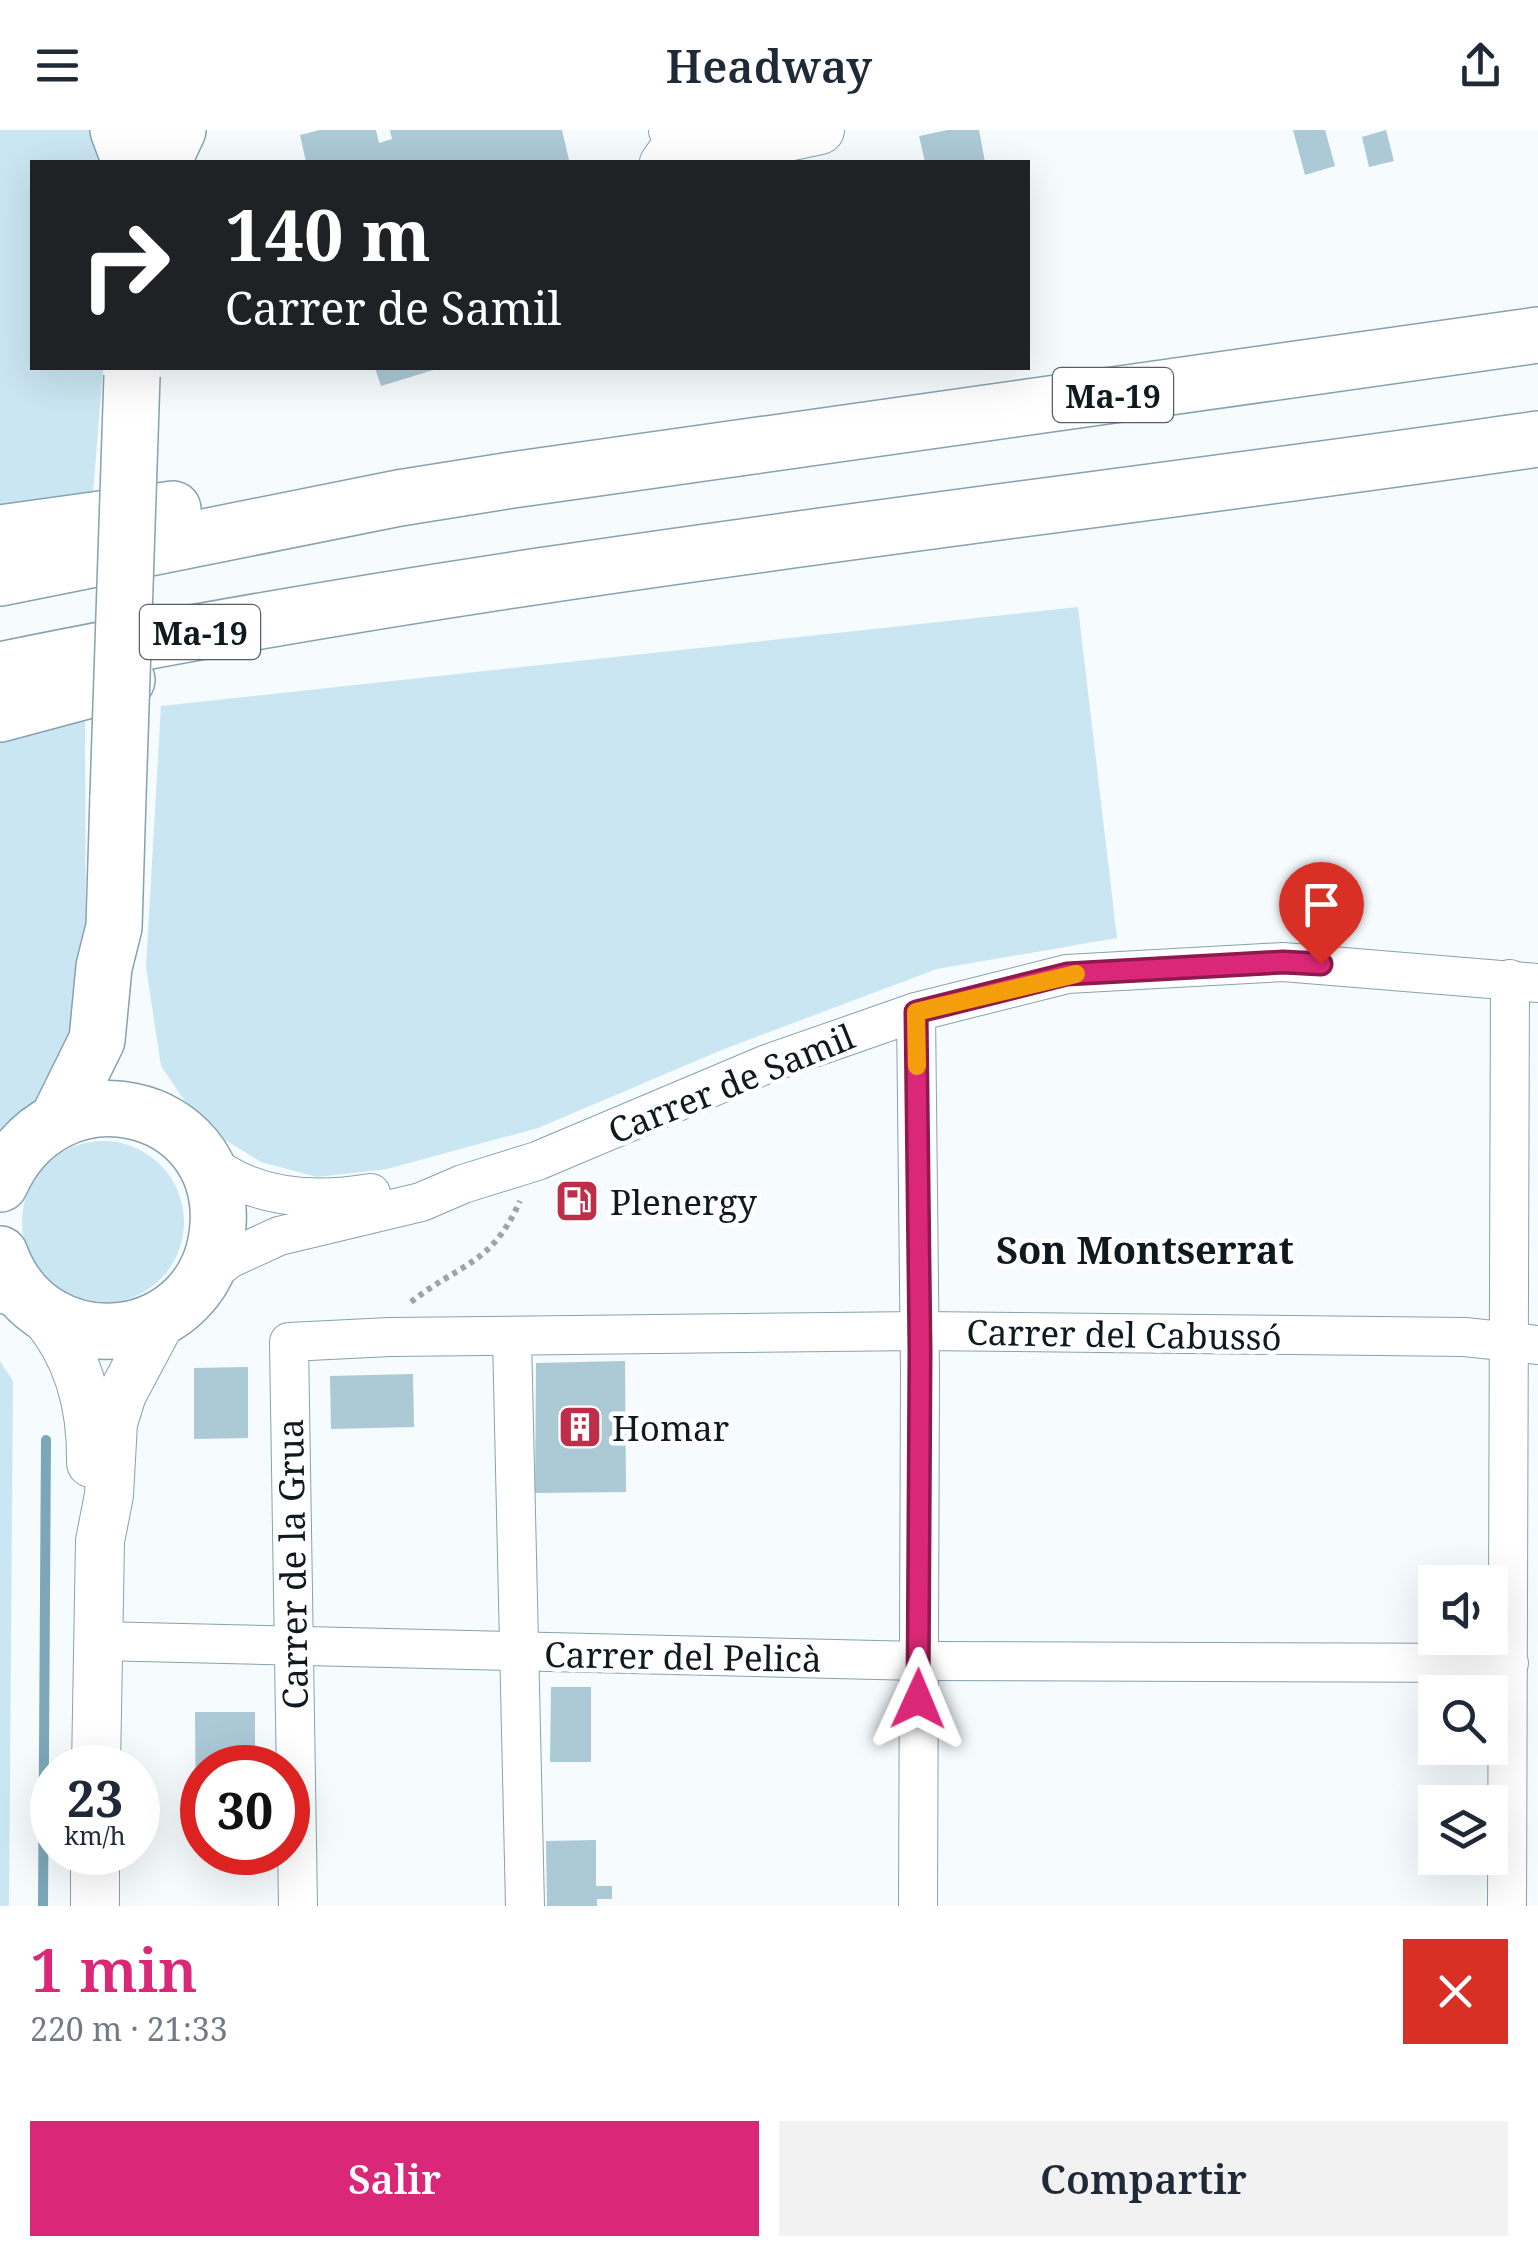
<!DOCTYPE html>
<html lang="es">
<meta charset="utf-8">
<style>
body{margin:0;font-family:"Noto Serif",serif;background:#f2f2f3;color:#1f2937;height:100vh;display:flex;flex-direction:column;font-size:38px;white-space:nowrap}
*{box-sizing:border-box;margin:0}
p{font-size:32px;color:#747a83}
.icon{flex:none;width:55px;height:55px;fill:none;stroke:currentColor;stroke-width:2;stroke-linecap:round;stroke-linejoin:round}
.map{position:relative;height:1776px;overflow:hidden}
.drawer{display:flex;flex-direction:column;background:#fff;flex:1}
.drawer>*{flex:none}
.guide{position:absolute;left:30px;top:30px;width:1000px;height:210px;border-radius:0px;box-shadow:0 10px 40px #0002;background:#202124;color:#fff;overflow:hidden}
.tools{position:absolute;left:1418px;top:1435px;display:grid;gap:20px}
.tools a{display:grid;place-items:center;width:90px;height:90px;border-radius:0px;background:#fff;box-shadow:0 10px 40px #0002;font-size:50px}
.speed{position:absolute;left:30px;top:1615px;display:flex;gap:20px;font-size:50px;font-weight:700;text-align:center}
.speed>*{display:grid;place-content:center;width:130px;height:130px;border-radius:50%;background:#fff;box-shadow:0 10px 40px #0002;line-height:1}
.speed small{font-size:25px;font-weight:400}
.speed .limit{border:15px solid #d22;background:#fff;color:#111}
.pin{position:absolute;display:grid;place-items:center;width:85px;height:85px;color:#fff;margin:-102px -42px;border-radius:50% 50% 50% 0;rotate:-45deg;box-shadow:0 0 10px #0007}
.pin .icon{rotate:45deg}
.me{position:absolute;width:110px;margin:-55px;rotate:1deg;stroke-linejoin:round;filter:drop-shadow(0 0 8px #0008)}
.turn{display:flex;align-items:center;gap:35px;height:210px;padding:0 30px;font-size:45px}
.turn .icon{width:130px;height:130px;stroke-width:2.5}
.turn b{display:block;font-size:70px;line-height:85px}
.round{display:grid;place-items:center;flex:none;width:105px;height:105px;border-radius:0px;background:#f2f2f3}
.overview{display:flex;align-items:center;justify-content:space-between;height:170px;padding:0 30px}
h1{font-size:60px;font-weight:600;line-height:75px;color:#db2777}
.button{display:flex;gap:20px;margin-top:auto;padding:20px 30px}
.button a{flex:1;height:115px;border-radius:0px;background:#db2777;color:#fff;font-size:40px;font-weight:600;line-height:115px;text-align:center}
.button a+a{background:#f2f2f3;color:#1f2937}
header{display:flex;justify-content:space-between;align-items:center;height:130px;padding:0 30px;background:#fff;font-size:45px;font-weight:600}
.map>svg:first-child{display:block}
</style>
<header><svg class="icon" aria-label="menu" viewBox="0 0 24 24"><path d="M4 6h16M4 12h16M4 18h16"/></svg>Headway<svg class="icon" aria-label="share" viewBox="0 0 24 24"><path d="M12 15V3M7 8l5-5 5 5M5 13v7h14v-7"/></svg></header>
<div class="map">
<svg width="1538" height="1776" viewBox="0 0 1538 1776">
<rect width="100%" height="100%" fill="#f6fbfe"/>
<!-- green -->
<g fill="#cae6f2">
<polygon points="0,0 96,0 108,32 32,32 32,238 103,238 93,363 0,376"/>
<polygon points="1078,477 1117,808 937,839 724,919 538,998 387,1039 317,1047 261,1032 201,995 161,936 146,837 161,576"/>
<path d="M 85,586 L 86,845 C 82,883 62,940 35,970 C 24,981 12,992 0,1003 L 0,611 Z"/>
<circle cx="103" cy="1092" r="81"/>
<polygon points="0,1231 13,1251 9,1776 0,1776"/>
</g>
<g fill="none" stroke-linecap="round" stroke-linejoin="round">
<!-- stream -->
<polyline stroke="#7ca7b9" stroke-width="10" points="43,1776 46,1310"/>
</g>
<!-- building -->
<g fill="#acc9d6">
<polygon points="320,0 376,0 379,13 392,9 390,0 562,0 569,30 306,32 300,5"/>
<polygon points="948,0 979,0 985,32 925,32 919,6"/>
<polygon points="1293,0 1325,0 1335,36 1305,45"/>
<polygon points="1386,0 1394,31 1369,37 1362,7"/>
<polygon points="375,238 440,238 381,256"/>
<polygon points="625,1231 626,1362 535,1363 536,1233"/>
<polygon points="248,1237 248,1308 194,1309 194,1238"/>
<polygon points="413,1244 414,1297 331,1299 330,1246"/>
<polygon points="551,1557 591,1557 591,1632 550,1632"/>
<polygon points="195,1582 255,1582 255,1638 202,1638 202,1709 196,1709"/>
<polygon points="596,1710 596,1756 612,1756 612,1769 597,1769 597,1776 547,1776 546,1711"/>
</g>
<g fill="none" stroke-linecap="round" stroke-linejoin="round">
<defs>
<g id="minor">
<polyline points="659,32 679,3"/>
<polyline points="916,882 920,1244 918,1776"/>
<path d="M 202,1027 C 248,1068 311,1073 371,1063"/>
<polyline points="201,1151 229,1129 279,1106 421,1072 463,1054 537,1031 767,934 916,882 1067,844 1283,832 1538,853"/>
<polyline points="512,1208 525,1776"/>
<polyline points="98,1511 918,1531 1509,1533"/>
<polyline points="298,1776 289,1212 390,1207 920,1201 1465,1207 1538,1215"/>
<polyline points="1507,1776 1510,849"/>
</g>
<g id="tertiary">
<path d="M 673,0 C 721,25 769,11 820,0"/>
<path d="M 42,1183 C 79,1225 92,1278 91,1333"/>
<polyline points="96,1638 100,1411 109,1365 113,1293 122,1264 163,1187"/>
<polyline points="95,1776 95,1722"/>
</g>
<g id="primary">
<polyline points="118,0 130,32"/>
<polyline points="163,32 178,0"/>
<polyline points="58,989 97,910 104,837 114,797 118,666"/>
<path d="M 0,1054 C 55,930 226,970 218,1095 C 210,1220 42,1241 0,1124"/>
</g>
<g id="motorway">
<polyline points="0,403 173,379"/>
<polyline points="0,448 399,368 512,350 1538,205"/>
<path d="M 0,540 C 509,436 1025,383 1538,309"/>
<polyline points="0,584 127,550"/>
<polyline points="0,1035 15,1027"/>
<polyline points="0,1154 17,1159"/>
</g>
</defs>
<!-- minor casing -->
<use href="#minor" stroke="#86a2ae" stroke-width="40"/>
<!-- tertiary casing -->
<use href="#tertiary" stroke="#86a2ae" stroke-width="50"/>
<!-- primary casing -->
<use href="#primary" stroke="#86a2ae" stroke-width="58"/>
<!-- motorway casing -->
<use href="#motorway" stroke="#86a2ae" stroke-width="58"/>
<!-- path -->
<path stroke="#9ea5a9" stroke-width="6" stroke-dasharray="5 5" stroke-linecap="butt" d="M 411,1172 C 460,1133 491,1136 520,1071"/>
<!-- minor -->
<use href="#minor" stroke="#fff" stroke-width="38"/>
<!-- tertiary -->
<use href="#tertiary" stroke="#fff" stroke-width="48"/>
<!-- primary -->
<use href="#primary" stroke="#fff" stroke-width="55"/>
<!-- motorway -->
<use href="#motorway" stroke="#fff" stroke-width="55"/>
<defs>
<polyline id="primary-bridge" points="118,666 132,246"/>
</defs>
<!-- primary-bridge casing -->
<use href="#primary-bridge" stroke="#86a2ae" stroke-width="58" stroke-linecap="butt"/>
<!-- primary-bridge -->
<use href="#primary-bridge" stroke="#fff" stroke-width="55"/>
</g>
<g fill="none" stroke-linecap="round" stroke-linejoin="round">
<defs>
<polyline id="route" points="918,1569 920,1222 916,882 1067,844 1283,832 1321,834"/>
</defs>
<!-- route casing -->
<use href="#route" stroke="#8e194d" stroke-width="25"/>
<!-- route -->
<use href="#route" stroke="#db2777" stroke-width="18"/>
<!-- slow -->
<polyline stroke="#f59e0b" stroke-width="18" points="917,936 916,882 1076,844"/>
</g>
<!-- icons -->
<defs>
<symbol id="fuel-square" viewBox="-11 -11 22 22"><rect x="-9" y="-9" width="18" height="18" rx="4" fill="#bf2e48" stroke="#fff"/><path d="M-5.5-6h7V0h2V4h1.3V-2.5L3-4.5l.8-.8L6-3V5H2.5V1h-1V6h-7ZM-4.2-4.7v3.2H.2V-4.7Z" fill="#fff"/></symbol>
<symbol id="building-square" viewBox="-11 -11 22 22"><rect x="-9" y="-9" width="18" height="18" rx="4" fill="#bf2e48" stroke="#fff"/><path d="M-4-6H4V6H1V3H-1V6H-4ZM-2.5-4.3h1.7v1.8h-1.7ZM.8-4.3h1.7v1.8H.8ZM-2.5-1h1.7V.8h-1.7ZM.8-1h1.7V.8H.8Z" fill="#fff"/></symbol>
</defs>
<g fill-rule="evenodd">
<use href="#fuel-square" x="552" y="1046" width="50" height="50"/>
<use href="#building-square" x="555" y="1272" width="50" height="50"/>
</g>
<g text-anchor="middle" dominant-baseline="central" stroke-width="9" stroke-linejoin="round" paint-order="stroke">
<!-- shield labels -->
<g fill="#fff" stroke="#575f62" stroke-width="2.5">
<rect x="1053" y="238" width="120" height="54" rx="8"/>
<rect x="140" y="475" width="120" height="54" rx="8"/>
</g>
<g font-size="32" font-weight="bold" fill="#0f1a1e">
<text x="1113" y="265">Ma-19</text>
<text x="200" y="502">Ma-19</text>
</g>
<!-- street labels -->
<g font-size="35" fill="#0f1a1e" stroke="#fff">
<text transform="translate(731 953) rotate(-22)">Carrer de Samil</text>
<text transform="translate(1124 1204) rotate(1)">Carrer del Cabussó</text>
<text transform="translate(292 1434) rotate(-91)">Carrer de la Grua</text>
<text transform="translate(683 1526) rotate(1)">Carrer del Pelicà</text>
</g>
<!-- poi labels -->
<g font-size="35" fill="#0f1a1e" stroke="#fff" text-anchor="start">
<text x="610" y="1071">Plenergy</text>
<text x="612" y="1297">Homar</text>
</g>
<!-- neighbourhood labels -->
<g font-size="38" font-weight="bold" fill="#0f1a1e" stroke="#fff">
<text x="1145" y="1119">Son Montserrat</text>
</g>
</g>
</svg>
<div class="tools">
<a><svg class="icon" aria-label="sound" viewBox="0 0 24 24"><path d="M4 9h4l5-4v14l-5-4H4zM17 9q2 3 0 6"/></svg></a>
<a><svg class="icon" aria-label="search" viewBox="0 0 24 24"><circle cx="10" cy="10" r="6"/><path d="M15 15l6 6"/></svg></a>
<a><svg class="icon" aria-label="layers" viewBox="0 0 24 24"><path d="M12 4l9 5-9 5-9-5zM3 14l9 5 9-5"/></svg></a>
</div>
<div class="speed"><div>23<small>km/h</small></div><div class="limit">30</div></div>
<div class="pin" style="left:1321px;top:834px;background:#d93025"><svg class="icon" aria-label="arrive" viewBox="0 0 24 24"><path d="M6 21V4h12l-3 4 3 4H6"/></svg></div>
<svg class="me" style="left:918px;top:1569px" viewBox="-20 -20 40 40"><path d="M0-17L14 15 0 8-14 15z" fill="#db2777" stroke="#fff" stroke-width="4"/></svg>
<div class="guide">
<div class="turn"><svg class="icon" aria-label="right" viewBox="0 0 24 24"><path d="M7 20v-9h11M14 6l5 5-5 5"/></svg><div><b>140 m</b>Carrer de Samil</div></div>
</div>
</div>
<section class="drawer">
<div class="overview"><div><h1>1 min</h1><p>220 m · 21:33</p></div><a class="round" style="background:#d93025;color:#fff"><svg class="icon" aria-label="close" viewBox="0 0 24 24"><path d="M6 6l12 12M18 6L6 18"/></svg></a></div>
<div class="button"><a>Salir</a><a>Compartir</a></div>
</section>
